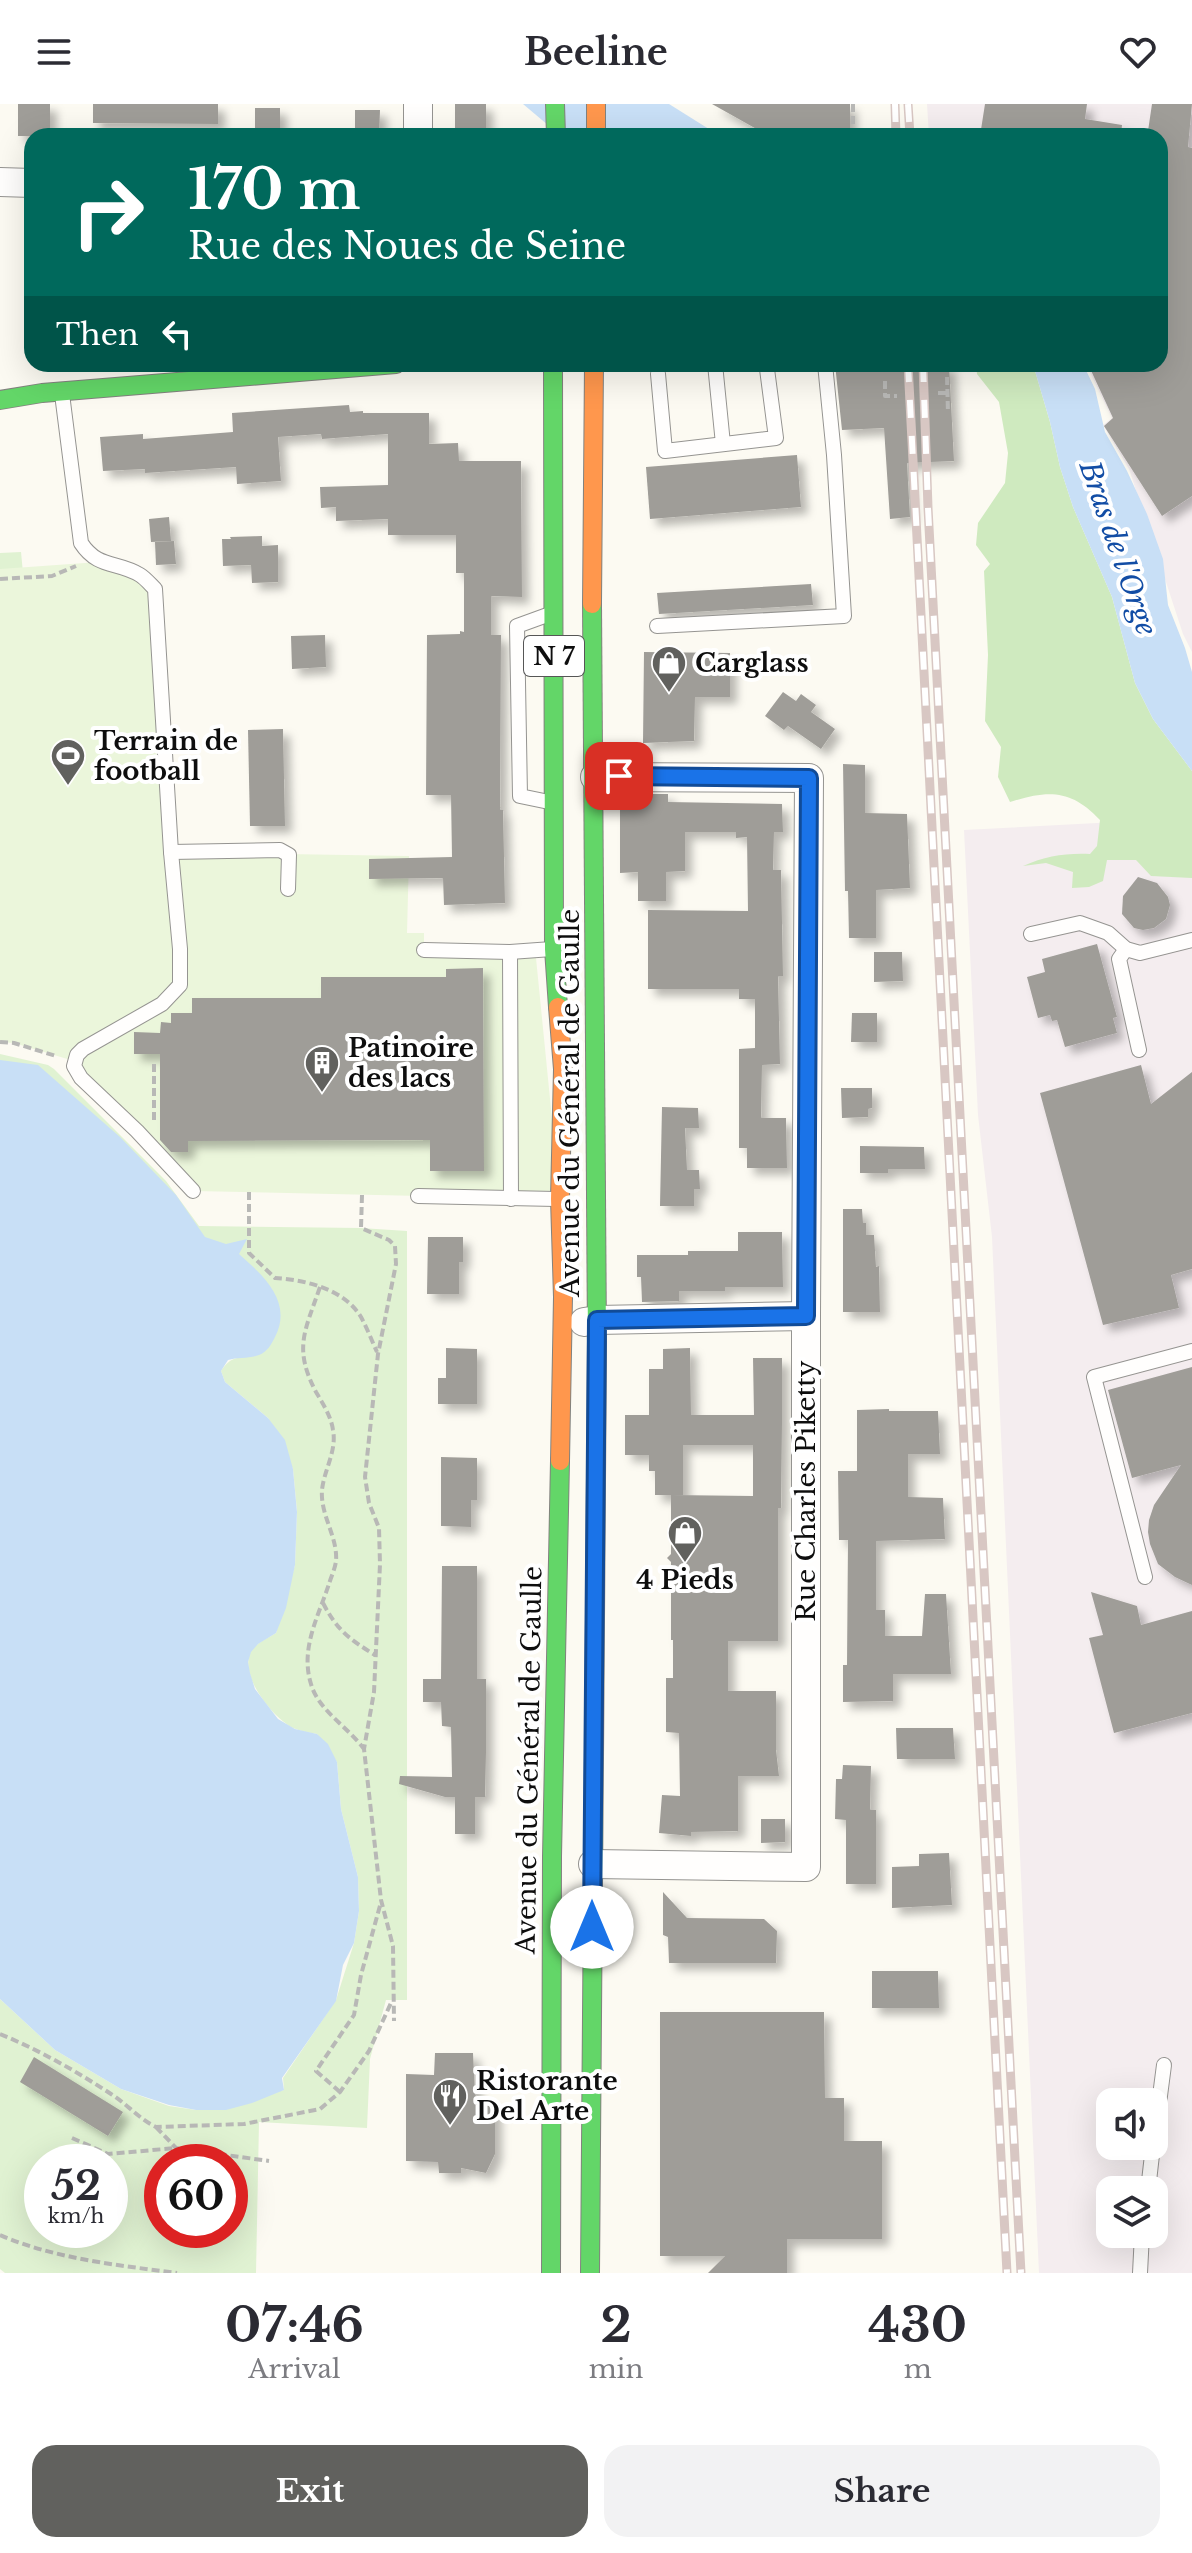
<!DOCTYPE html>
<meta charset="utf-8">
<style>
body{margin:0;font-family:"Libre Baskerville",serif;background:#f2f2f3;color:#2b2b33;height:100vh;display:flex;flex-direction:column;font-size:30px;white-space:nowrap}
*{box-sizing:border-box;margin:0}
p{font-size:26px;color:#7c7c81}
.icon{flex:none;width:44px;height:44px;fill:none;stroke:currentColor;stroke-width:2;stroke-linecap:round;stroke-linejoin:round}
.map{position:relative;height:2169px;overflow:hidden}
.details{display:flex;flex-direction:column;background:#fff;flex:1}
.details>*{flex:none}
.guide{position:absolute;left:24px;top:24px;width:1144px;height:244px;border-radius:24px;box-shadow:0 8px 32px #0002;background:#00695c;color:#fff;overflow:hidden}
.tools{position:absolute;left:1096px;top:1984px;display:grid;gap:16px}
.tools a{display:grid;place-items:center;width:72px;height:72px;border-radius:16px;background:#fff;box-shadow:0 8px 32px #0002;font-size:40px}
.speed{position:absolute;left:24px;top:2040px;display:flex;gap:16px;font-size:40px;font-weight:700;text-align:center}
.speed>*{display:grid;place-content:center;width:104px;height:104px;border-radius:50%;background:#fff;box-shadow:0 8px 32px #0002;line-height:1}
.speed small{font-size:20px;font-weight:400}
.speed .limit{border:12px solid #d22;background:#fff;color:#111}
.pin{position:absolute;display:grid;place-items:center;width:68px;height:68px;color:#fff;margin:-34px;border-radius:16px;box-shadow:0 4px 12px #0006}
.me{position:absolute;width:88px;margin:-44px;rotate:0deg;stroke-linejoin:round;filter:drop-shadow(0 0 6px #0008)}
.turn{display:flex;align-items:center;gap:28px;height:168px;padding:0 32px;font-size:36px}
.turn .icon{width:104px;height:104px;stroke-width:2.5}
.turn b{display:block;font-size:56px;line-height:68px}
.then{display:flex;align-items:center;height:76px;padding:0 32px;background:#0003;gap:16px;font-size:30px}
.eta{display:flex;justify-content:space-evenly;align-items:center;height:136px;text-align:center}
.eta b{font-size:48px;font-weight:800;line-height:56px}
.cta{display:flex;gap:16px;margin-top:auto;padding:16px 32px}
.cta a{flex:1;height:92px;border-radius:24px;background:#61615e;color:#fff;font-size:32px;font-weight:800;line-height:92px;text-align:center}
.cta a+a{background:#f2f2f3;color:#2b2b33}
header{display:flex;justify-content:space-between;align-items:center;height:104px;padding:0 32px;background:#fff;font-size:36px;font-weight:800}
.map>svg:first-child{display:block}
</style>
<header><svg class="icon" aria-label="menu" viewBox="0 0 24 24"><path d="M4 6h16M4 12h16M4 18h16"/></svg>Beeline<svg class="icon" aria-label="heart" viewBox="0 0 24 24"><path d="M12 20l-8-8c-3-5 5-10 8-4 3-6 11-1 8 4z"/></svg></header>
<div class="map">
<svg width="1192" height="2169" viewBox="0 0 1192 2169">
<defs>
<filter id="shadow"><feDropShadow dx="7" dy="7" stdDeviation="4" flood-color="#0004"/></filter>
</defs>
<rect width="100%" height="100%" fill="#fcfaf2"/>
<!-- industrial -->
<g fill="#f4edef" fill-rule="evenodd">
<polygon points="927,0 1192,0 1192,548 1183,530 1129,365 1103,321 1112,314 1086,260 1160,260 1160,32 929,32"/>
<path d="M 1192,714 L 1192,2169 L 1039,2169 L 992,1133 L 978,1011 L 964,726 ZM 1110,1998 L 1154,1998 L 1154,2042 L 1110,2042 ZM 1110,2086 L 1154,2086 L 1154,2130 L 1110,2130 Z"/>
</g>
<!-- green -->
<g fill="#e0f2d2" fill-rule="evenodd">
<polygon points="21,448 23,469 0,471 0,449"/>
<path d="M 0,950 L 48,961 L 54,965 L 166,1077 L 199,1122 L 361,1124 L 407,1127 L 407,1896 L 386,1896 L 370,1955 L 367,2024 L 259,2018 L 256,2169 L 5,2169 L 0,2165 L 0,1895 L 55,1946 L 121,1985 L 169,2002 L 196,2006 L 284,1986 L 283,1974 L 336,1896 L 354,1839 L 359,1807 L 358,1773 L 341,1705 L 337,1658 L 317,1630 C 309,1629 300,1627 293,1624 C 273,1614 238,1571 251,1547 C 256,1539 268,1534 276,1529 L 295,1461 L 297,1407 L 293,1365 L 268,1314 L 225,1278 L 221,1267 C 229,1255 235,1253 249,1253 L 232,1161 L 0,981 ZM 42,2058 L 110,2058 L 110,2126 L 42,2126 ZM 162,2058 L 230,2058 L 230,2126 L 162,2126 Z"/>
</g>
<!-- forest -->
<path fill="#cfeabf" d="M 976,260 L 1033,260 L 1050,318 L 1060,363 L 1073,403 L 1112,493 L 1135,579 L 1153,615 L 1192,667 L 1192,774 L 1151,772 L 1136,756 L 1107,756 L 1103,777 L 1089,783 L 1072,784 L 1073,768 L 1046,759 L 1023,762 C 1046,752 1065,749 1090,750 L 1097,742 L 1100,716 C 1071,685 1048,686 1010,698 L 998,673 L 1001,643 L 985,617 L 988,551 L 984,467 L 990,460 L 976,441 L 978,419 L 1005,379 L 1008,349 L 999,298 L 977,270 Z"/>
<!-- pitch -->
<polygon fill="#ebf6db" points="99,458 155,485 171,748 409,752 407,829 424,829 424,846 535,844 560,1095 193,1087 74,957 14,939 0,938 0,465"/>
<!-- water -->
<g fill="#c8dff6">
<polygon points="523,0 669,0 720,32 561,32"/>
<polygon points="1033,260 1083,260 1095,285 1105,328 1127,367 1147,410 1163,455 1168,501 1185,544 1192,568 1192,667 1153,615 1135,579 1112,493 1073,403 1060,363 1050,318"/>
<path d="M 0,956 L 38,961 L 120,1033 L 176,1091 L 205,1133 L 226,1140 L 247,1135 L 239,1150 C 264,1172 293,1198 275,1233 C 271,1241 267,1248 259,1251 C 249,1255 238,1253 228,1256 L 221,1267 L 225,1278 L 268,1314 L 285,1336 L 293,1365 L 297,1408 L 295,1461 L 286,1504 L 276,1529 L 258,1540 L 251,1548 L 248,1558 L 250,1569 L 255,1585 L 278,1615 L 295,1625 L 317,1630 L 328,1640 L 337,1658 L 341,1705 L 358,1773 L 359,1807 L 354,1839 L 343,1861 L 336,1897 L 282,1974 L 284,1986 L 252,1999 L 226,2006 L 196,2006 L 169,2001 L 121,1985 L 55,1946 L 0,1895 Z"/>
</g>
<!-- building -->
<g fill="#9f9d98" filter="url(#shadow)">
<rect x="18" y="0" width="32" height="32"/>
<polygon points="93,0 218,0 218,20 93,19"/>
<rect x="455" y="0" width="31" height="32"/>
<polygon points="712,0 850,0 850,32 769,32"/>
<polygon points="985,0 1087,0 1085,15 1122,21 1121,32 980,32"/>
<polygon points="1152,0 1192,0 1188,43 1192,44 1192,392 1162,412 1104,322 1113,314 1088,260 1160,260 1160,32 1156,32 1156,28 1148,27"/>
<rect x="255" y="4" width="25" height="28"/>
<polygon points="355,6 380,6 379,32 355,32"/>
<polygon points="835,260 949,260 954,357 907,359 910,413 890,415 884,324 842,326"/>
<polygon points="349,301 350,308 363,307 363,309 429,309 429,340 458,339 459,357 521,357 522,493 491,492 491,531 501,531 500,706 503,706 505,799 444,801 443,774 369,775 369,755 452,753 451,691 426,691 427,531 460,530 460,527 464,528 464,469 456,469 456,431 388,431 388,415 336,417 336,403 321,404 320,383 388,381 388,330 322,335 321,330 278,333 281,377 237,380 236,363 145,369 145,365 103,367 100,333 143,330 143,335 233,328 232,309"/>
<polygon points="797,351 801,403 650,415 646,363"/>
<polygon points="169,413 171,437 151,438 149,415"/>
<polygon points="262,432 262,442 278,441 278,478 252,479 251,461 223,462 222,435 231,435 230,433"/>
<polygon points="174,437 176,460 156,461 155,438"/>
<polygon points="811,480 813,501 659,510 657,489"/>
<polygon points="325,531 326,563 292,565 291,532"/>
<polygon points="644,548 730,549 730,593 695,593 694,637 643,639"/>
<polygon points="783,588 796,597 801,590 816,601 811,608 835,625 821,645 788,622 784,626 765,612"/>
<polygon points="283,625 285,722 250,722 248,626"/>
<polygon points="843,660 865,661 865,709 907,710 910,784 876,786 876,834 849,834 848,787 845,787"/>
<polygon points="628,690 668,690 668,698 782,700 783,728 774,728 773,766 781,766 783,872 778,872 780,960 762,961 761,1014 786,1014 787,1064 747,1064 747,1044 739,1044 739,945 755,944 755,895 739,895 739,885 648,885 648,806 748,807 747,733 736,734 736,728 685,728 685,767 666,768 666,797 638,797 638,768 620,769 620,699"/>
<polygon points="1138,773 1157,779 1168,793 1170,801 1166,815 1154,824 1143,826 1134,824 1122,810 1123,792"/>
<polygon points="1097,840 1117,913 1113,914 1117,929 1065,943 1057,916 1052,917 1050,911 1038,914 1027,873 1045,868 1042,855"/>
<polygon points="874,848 902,848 903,877 874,878"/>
<polygon points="483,864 484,1067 430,1067 430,1036 188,1037 188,1048 171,1048 160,1036 160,950 134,950 134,928 160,929 161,918 171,919 171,909 192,909 192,894 321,894 321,873 446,873 446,865"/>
<polygon points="852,909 877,909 877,938 851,938"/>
<polygon points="1141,961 1151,1000 1192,968 1192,1165 1171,1171 1179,1204 1103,1221 1040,989"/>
<polygon points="841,984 872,984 872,1004 868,1005 868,1013 842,1014"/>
<polygon points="662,1003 698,1004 699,1024 685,1024 687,1066 699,1066 700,1085 694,1085 694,1102 660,1102"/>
<polygon points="860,1042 924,1043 925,1065 888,1065 888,1069 860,1069"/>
<polygon points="843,1105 862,1105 863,1119 866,1119 866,1131 874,1131 876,1163 879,1162 880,1208 843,1208"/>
<polygon points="738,1128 782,1128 783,1183 725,1183 725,1187 679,1187 679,1197 642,1198 641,1173 637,1173 637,1151 688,1151 688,1147 738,1147"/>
<polygon points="428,1133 463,1133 463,1158 459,1158 459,1190 427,1190"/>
<polygon points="446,1244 477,1245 477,1300 438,1300 438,1274 446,1274"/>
<polygon points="690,1244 691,1311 754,1311 753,1254 782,1254 782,1318 781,1404 778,1404 778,1537 728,1537 728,1587 776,1587 776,1646 779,1672 738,1672 738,1727 691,1728 691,1732 659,1729 662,1691 680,1692 679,1629 666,1628 666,1574 673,1574 673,1536 671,1536 671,1458 667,1454 671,1450 671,1391 753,1392 753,1341 683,1341 683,1391 655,1391 655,1367 649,1367 649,1351 625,1351 625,1311 649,1311 649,1265 663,1265 663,1245"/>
<polygon points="1192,1263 1192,1481 1175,1473 1158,1460 1150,1440 1148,1428 1149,1416 1154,1401 1181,1361 1132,1374 1108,1286"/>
<polygon points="889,1305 889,1307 938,1307 940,1350 908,1350 908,1393 943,1394 945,1435 876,1437 876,1506 885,1506 885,1532 922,1532 925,1490 946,1490 951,1570 893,1570 893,1597 843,1598 843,1561 847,1561 848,1436 839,1436 838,1367 857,1367 857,1306"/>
<polygon points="441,1353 477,1354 477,1396 471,1396 471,1423 441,1422"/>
<polygon points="442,1462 477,1462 477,1575 486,1575 486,1648 485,1693 475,1693 475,1730 455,1730 455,1693 445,1693 399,1680 400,1672 452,1673 451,1623 442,1622 441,1598 423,1598 423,1575 441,1575"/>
<polygon points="1091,1488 1137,1502 1141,1521 1192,1507 1192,1609 1114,1629 1089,1534 1103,1531"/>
<polygon points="896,1624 953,1624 955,1655 897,1655"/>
<polygon points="843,1661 871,1662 870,1706 876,1706 876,1780 846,1780 846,1716 835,1715 836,1675 842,1675"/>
<polygon points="761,1715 785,1715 785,1738 761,1739"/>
<polygon points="949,1749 952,1801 892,1804 892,1763 919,1762 919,1750"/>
<polygon points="663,1788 687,1814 764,1815 777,1827 776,1859 669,1859 668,1833 663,1831"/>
<polygon points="872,1867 938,1867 939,1904 872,1904"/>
<polygon points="660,1908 824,1908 825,1994 844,1994 844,2037 882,2037 882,2135 787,2135 787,2169 708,2169 725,2152 660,2152"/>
<polygon points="435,1949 473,1949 475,1991 495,2002 495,2050 486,2069 461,2064 461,2069 439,2069 438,2058 406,2057 406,1970 434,1971"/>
<polygon points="34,1953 123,2008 108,2032 20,1978"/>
</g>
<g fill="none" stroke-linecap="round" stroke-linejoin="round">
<defs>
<g id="lane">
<polyline points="715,260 723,340"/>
<polyline points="658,270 665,347 776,334 767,265"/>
<path d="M 62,290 L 81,439 C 98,465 117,457 140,471 C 145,474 150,480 155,485 L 171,748 L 180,845 L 180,881 L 162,900 L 83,945 L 77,951 L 74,962 L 81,974 L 137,1027 L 193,1087"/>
<polyline points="657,522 844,512 834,351 825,260"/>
<polyline points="549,698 520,692 517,522 550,510"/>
<polyline points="171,748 280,746 289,751 288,785"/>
<polyline points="1031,830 1080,819 1108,829 1126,845 1140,849 1192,836"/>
<polyline points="1126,845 1119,855 1139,946"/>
<polyline points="424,846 510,848 552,845"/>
<polyline points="510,848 511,1095"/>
<polyline points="418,1092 556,1095"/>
<polyline points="1145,1473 1094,1273 1192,1247"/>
<polyline points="1154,2038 1164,1961"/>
<polyline points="1148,2086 1153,2042"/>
<polyline points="1140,2169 1142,2130"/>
</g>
<g id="street">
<polyline points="418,32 418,0"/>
<polyline points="0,78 32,79"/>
<polyline points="584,1218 597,1216 806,1212"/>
<polyline points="593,1760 806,1763 806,1212 809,674 595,673"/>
</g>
<g id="fast">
<polyline points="555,0 556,32"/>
<polyline points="553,260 554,845 558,903"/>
<polyline points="0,296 42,289 396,260"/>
<polyline points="592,500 597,1238"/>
<polyline points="551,2169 552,1752 560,1357"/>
<polyline points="590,2169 594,1653"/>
</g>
<g id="slow">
<polyline points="596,0 596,32"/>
<polyline points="592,500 594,260"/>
<polyline points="558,903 563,965 560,1095 563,1193 560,1357"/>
</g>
<polyline id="jam" points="594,1653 597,1238"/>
</defs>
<!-- lane casing -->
<use href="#lane" stroke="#959491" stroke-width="16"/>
<!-- street casing -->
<use href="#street" stroke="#959491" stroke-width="30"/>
<!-- fast casing -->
<use href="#fast" stroke="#82827e" stroke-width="20"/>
<!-- slow casing -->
<use href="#slow" stroke="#82827e" stroke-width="20"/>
<!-- jam casing -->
<use href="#jam" stroke="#82827e" stroke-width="20"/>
<!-- path -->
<g stroke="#b8b8b6" stroke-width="4" stroke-dasharray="8 4" stroke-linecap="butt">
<polyline points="853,0 853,32"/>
<polyline points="947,273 948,309"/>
<polyline points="885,277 885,292 897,292"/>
<polyline points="938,289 948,289"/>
<polyline points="0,475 52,472 76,462"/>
<polyline points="0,938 14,939 56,952"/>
<polyline points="154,960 154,1017"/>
<path d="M 249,1088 L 249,1149 L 275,1174 C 306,1176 344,1185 361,1213 C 367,1224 372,1237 377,1248"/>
<polyline points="362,1091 361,1124 389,1136 395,1142 396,1160 378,1250 365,1373 369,1399 379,1424 380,1460 374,1588 364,1645 381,1796 393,1842 394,1917"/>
<path d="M 320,1183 C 305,1227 293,1244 316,1288 C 323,1300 331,1312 333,1326 C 337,1347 324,1366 322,1386 C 320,1411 338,1433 336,1457 C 335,1465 331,1473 329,1480 C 318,1513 300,1545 311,1580 C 318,1606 348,1623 364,1645"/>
<path d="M 323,1499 C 337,1526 349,1535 375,1551"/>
<path d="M 0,1930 C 39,1946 76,1967 111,1990 C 127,2000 139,2015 156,2023 L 244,2020 L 320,2005 L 340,1988 L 369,1947 L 391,1899"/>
<polyline points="340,1988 316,1967 354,1911 361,1871 381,1798"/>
<polyline points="156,2023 176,2044 269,2057"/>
<polyline points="72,2034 108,2050 176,2044"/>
<path d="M 0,2131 C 56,2155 117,2161 177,2169"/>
</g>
<!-- lane -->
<use href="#lane" stroke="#fffefd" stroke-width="14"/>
<!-- street -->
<use href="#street" stroke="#fffefd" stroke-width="28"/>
<!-- fast -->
<use href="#fast" stroke="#63d668" stroke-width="18"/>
<!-- slow -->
<use href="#slow" stroke="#ff974d" stroke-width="18"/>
<!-- jam -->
<use href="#jam" stroke="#b3261e" stroke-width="18"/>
<defs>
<g id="rail">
<polyline points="895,0 896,32"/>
<polyline points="908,0 910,32"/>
<polyline points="908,260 1007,2169"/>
<polyline points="923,260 928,404 1021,2169"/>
</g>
</defs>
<!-- rail casing -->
<use href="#rail" stroke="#d8c7c3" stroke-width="9"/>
<!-- rail -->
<use href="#rail" stroke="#fff" stroke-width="6" stroke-dasharray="18" stroke-linecap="butt"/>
</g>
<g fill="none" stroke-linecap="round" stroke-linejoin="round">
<defs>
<polyline id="route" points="592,1823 597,1216 806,1212 809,674 619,672"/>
</defs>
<!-- route casing -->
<use href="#route" stroke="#114b97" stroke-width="20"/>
<!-- route -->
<use href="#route" stroke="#1a73e8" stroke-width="14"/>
</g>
<!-- icons -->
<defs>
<symbol id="shop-pin" viewBox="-11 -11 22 30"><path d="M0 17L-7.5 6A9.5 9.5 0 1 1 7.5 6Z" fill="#61615e" stroke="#fff"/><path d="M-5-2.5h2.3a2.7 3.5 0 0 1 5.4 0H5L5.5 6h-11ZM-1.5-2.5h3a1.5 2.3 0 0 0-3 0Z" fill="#fff"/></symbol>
<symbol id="stadium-pin" viewBox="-11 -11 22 30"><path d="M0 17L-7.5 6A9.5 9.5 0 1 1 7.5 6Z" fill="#61615e" stroke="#fff"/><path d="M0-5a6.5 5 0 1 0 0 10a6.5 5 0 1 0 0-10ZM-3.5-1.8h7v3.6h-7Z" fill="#fff"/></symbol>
<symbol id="building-pin" viewBox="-11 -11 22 30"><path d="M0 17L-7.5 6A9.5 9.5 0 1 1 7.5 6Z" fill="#61615e" stroke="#fff"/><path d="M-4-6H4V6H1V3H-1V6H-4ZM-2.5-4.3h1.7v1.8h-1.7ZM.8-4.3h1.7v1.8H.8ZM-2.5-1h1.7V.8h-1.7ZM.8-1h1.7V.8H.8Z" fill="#fff"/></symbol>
<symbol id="restaurant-pin" viewBox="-11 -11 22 30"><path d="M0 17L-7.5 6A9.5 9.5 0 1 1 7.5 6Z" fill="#61615e" stroke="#fff"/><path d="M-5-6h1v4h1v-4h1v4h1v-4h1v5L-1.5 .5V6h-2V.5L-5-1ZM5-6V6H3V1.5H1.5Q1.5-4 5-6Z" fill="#fff"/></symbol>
</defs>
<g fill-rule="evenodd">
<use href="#shop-pin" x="649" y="539" width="40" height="54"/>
<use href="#stadium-pin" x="48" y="632" width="40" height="54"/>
<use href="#building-pin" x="302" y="939" width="40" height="54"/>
<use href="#shop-pin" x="665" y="1409" width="40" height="54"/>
<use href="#restaurant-pin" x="430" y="1972" width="40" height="54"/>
</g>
<g text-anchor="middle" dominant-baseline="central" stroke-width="8" stroke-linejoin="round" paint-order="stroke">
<!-- shield labels -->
<rect fill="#fff" stroke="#565656" stroke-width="2" x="524" y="532" width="60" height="40" rx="6"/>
<g font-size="24" font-weight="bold" fill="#0e0e0e">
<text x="554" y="552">N 7</text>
</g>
<!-- poi labels -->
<g font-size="26" font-weight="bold" fill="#0e0e0e" stroke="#fff" text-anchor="start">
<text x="695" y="559">Carglass</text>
<text x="94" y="637">Terrain de<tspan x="94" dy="30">football</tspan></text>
<text x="348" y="944">Patinoire<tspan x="348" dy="30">des lacs</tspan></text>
<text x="685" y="1476" text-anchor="middle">4 Pieds</text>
<text x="476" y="1977">Ristorante<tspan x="476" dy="30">Del Arte</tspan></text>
</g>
<!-- street labels -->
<g font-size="26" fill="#0e0e0e" stroke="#fff">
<text transform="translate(570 999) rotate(-90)">Avenue du Général de Gaulle</text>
<text transform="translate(806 1387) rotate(-90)">Rue Charles Piketty</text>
<text transform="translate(529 1656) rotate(-89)">Avenue du Général de Gaulle</text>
</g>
<!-- water labels -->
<g font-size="28" font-style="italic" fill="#124da5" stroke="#fff">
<text transform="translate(1118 444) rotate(71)">Bras de l'Orge</text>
</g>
</g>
</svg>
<div class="tools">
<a><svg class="icon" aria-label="sound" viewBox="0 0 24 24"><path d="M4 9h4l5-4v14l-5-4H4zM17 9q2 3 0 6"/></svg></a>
<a><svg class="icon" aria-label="layers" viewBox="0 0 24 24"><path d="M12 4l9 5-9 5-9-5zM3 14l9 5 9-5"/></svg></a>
</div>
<div class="speed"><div>52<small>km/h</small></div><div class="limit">60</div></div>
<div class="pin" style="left:619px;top:672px;background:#d93025"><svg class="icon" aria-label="arrive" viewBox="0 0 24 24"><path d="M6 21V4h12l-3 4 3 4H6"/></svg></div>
<svg class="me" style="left:592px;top:1823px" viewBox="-20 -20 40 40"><circle r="19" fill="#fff"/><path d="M0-13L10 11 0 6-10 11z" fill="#1a73e8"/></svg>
<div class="guide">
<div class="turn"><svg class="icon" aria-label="right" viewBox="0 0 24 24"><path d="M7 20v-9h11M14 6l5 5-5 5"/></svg><div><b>170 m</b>Rue des Noues de Seine</div></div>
<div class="then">Then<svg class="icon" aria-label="left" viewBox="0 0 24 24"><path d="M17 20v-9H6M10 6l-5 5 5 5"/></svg></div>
</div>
</div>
<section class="details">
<div class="eta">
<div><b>07:46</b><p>Arrival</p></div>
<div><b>2</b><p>min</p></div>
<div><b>430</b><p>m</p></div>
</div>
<div class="cta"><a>Exit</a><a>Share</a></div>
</section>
